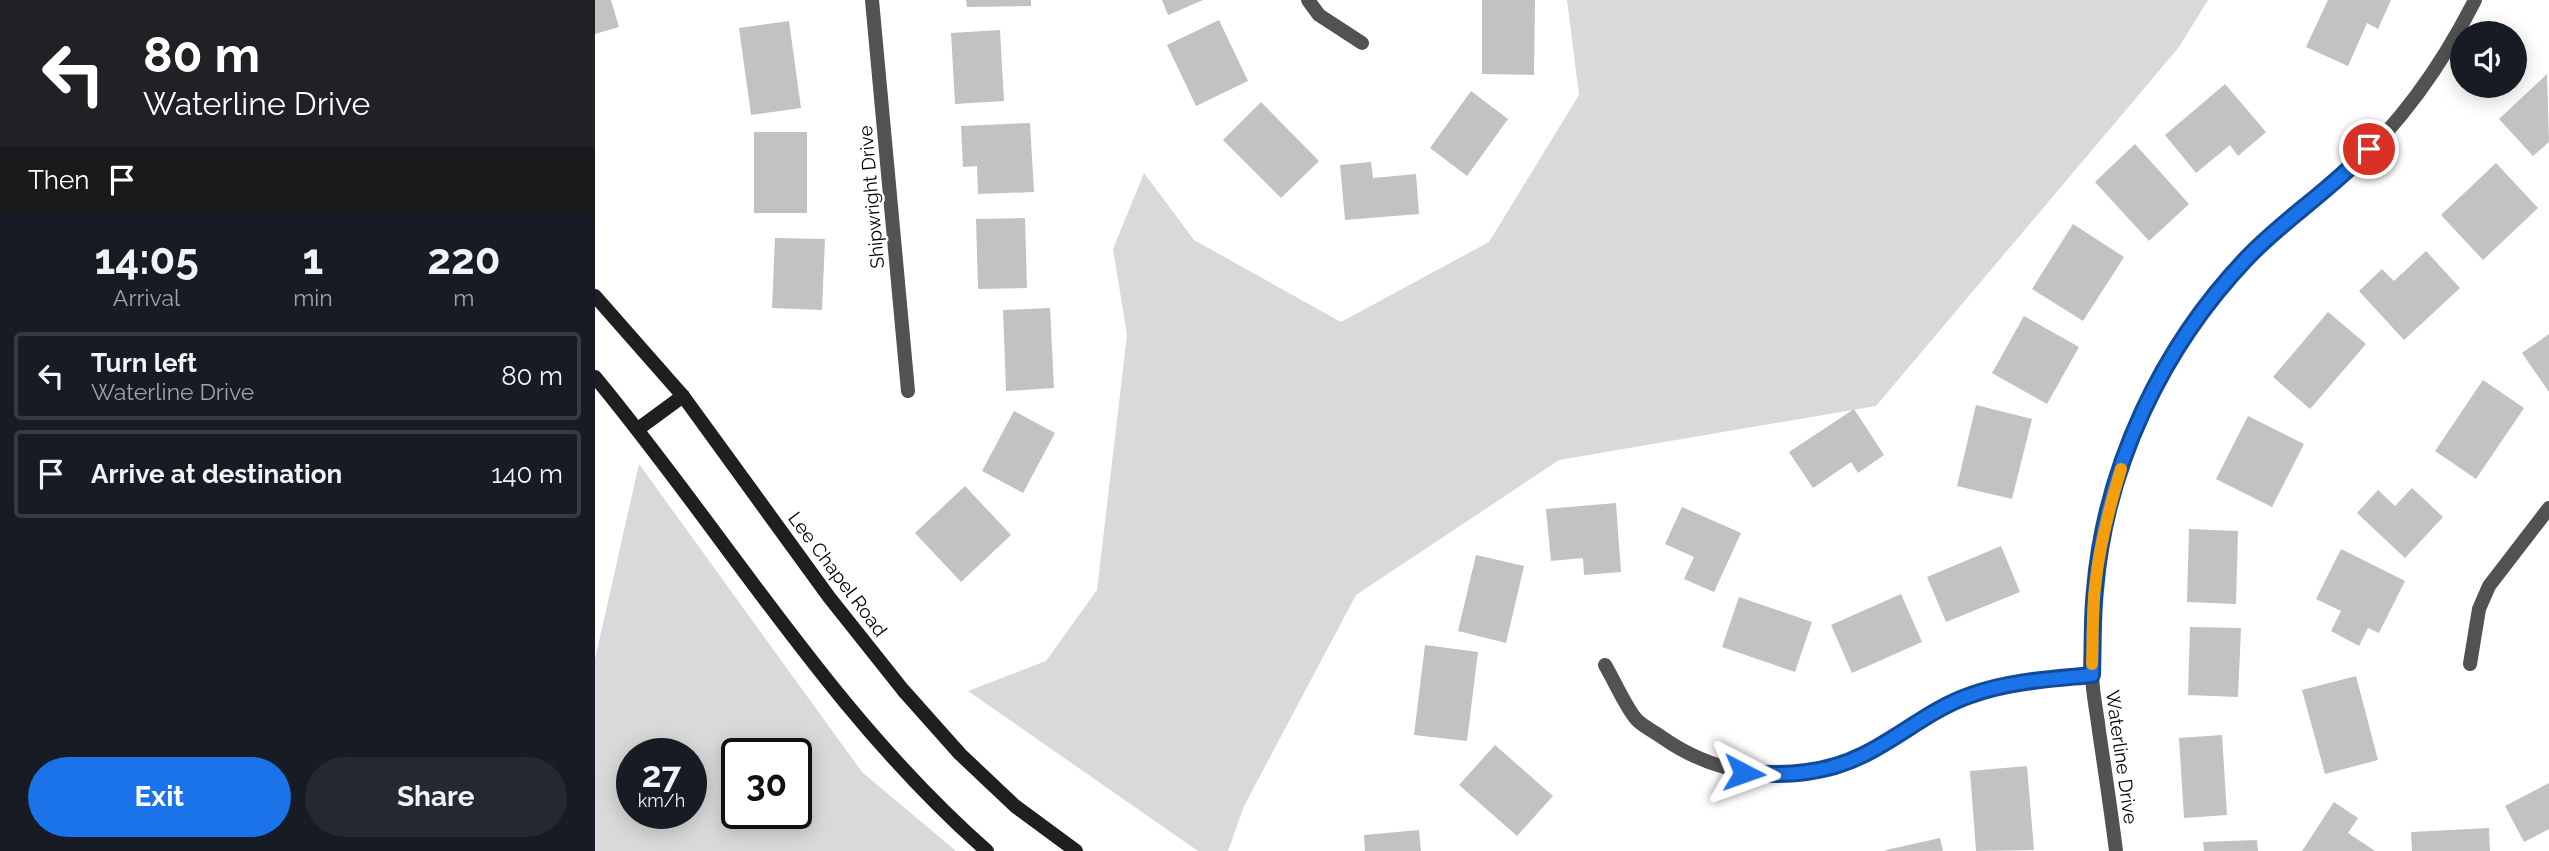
<!DOCTYPE html>
<style>
body{margin:0;font-family:Raleway,sans-serif;background:#242831;color:#f1f3f6;height:100vh;display:flex;flex-direction:column;font-size:26px;white-space:nowrap}
*{box-sizing:border-box;margin:0}
p{font-size:23px;color:#9ea1a6}
.icon{flex:none;width:38px;height:38px;fill:none;stroke:currentColor;stroke-width:2;stroke-linecap:round;stroke-linejoin:round}
.map{position:relative;flex:1;overflow:hidden}
.panel{display:flex;flex-direction:column;background:#171b24;width:595px}
.panel>*{flex:none}
.guide{background:#202124;color:#fff;overflow:hidden}
.buttons{position:absolute;left:1855px;top:21px;display:grid;gap:14px}
.buttons a{display:grid;place-items:center;width:77px;height:77px;border-radius:50%;background:#171b24;box-shadow:0 4px 18px #0003;font-size:35px}
.speed{position:absolute;left:21px;top:738px;display:flex;gap:14px;font-size:35px;font-weight:700;text-align:center}
.speed>*{display:grid;place-content:center;width:91px;height:91px;border-radius:50%;background:#171b24;box-shadow:0 4px 18px #0003;line-height:1}
.speed small{font-size:18px;font-weight:400}
.speed .limit{border:4px solid #111;border-radius:10px;background:#fff;color:#111}
.pin{position:absolute;display:grid;place-items:center;width:60px;height:60px;color:#fff;margin:-30px;border:4px solid #fff;border-radius:50%;box-shadow:0 2px 7px #0007}
.me{position:absolute;width:77px;margin:-38px;rotate:94deg;stroke-linejoin:round;filter:drop-shadow(0 0 5px #0008)}
.turn{display:flex;align-items:center;gap:24px;height:147px;padding:0 28px;font-size:32px}
.turn .icon{width:91px;height:91px;stroke-width:2.5}
.turn b{display:block;font-size:49px;line-height:60px}
.then{display:flex;align-items:center;height:66px;padding:0 28px;background:#0003;gap:14px;font-size:26px}
.eta{display:flex;justify-content:space-evenly;align-items:center;height:119px;text-align:center}
.eta b{font-size:42px;font-weight:700;line-height:49px}
.cta{display:flex;gap:14px;margin-top:auto;padding:14px 28px}
.cta a{flex:1;height:80px;border-radius:42px;background:#1a73e8;color:#fff;font-size:28px;font-weight:700;line-height:80px;text-align:center}
.cta a+a{background:#242831;color:#f1f3f6}
ul{padding:0;list-style:none}
li{display:flex;align-items:center;gap:21px;height:88px;margin:0 14px 10px;padding:0 14px;border:4px solid #363941;border-radius:7px}
li div{flex:1}
li b{display:block;font-size:26px}
li em{font-style:normal}
main{display:flex;flex:1;min-height:0}
.map>svg:first-child{display:block}
</style>
<main>
<section class="panel">
<div class="guide">
<div class="turn"><svg class="icon" aria-label="left" viewBox="0 0 24 24"><path d="M17 20v-9H6M10 6l-5 5 5 5"/></svg><div><b>80 m</b>Waterline Drive</div></div>
<div class="then">Then<svg class="icon" aria-label="arrive" viewBox="0 0 24 24"><path d="M6 21V4h12l-3 4 3 4H6"/></svg></div>
</div>
<div class="eta">
<div><b>14:05</b><p>Arrival</p></div>
<div><b>1</b><p>min</p></div>
<div><b>220</b><p>m</p></div>
</div>
<ul>
<li><svg class="icon" aria-label="left" viewBox="0 0 24 24"><path d="M17 20v-9H6M10 6l-5 5 5 5"/></svg><div><b>Turn left</b><p>Waterline Drive</p></div><em>80 m</em></li>
<li><svg class="icon" aria-label="arrive" viewBox="0 0 24 24"><path d="M6 21V4h12l-3 4 3 4H6"/></svg><div><b>Arrive at destination</b></div><em>140 m</em></li>
</ul>
<div class="cta"><a>Exit</a><a>Share</a></div>
</section>
<div class="map">
<svg width="1954" height="851" viewBox="0 0 1954 851">
<rect width="100%" height="100%" fill="#fff"/>
<!-- green -->
<g fill="#d9d9d9" fill-rule="evenodd">
<polygon points="972,0 1613,0 1584,47 1281,406 964,460 761,595 649,806 633,851 603,851 373,691 451,661 502,590 532,335 518,249 549,173 599,240 746,322 894,242 984,95"/>
<path d="M 44,464 L 267,772 L 361,851 L 0,851 L 0,659 ZM 37,754 L 96,754 L 96,814 L 37,814 ZM 142,754 L 201,754 L 201,814 L 142,814 Z"/>
</g>
<!-- building -->
<g fill="#c2c2c2">
<polygon points="0,0 16,0 24,27 0,34"/>
<polygon points="371,0 436,0 436,6 372,7"/>
<polygon points="567,0 608,0 573,15"/>
<polygon points="887,0 940,0 939,75 887,74"/>
<polygon points="1733,0 1796,0 1783,29 1772,23 1753,66 1711,47"/>
<polygon points="624,20 653,81 601,106 572,45"/>
<polygon points="194,21 206,108 156,115 144,28"/>
<polygon points="405,30 409,101 360,104 356,33"/>
<polygon points="1952,74 1954,142 1938,156 1904,119"/>
<polygon points="1630,84 1671,132 1643,156 1635,145 1601,173 1570,135"/>
<polygon points="876,91 913,119 872,176 835,148"/>
<polygon points="666,102 724,161 686,198 628,140"/>
<polygon points="435,123 439,192 383,194 382,166 368,167 366,126"/>
<rect x="159" y="132" width="53" height="81"/>
<polygon points="1540,144 1594,204 1554,241 1500,182"/>
<polygon points="776,162 778,178 821,174 824,214 750,220 745,165"/>
<polygon points="1901,163 1943,208 1888,260 1846,215"/>
<polygon points="430,218 432,288 383,289 381,219"/>
<polygon points="1478,224 1529,257 1488,321 1437,289"/>
<polygon points="180,238 230,239 227,310 177,308"/>
<polygon points="1831,251 1865,288 1809,340 1764,291 1787,269 1799,281"/>
<polygon points="455,308 459,388 411,391 408,310"/>
<polygon points="1733,312 1771,344 1715,409 1678,377"/>
<polygon points="1429,316 1484,347 1452,404 1397,373"/>
<polygon points="1954,334 1954,392 1927,353"/>
<polygon points="1888,380 1929,408 1881,479 1840,451"/>
<polygon points="1381,405 1437,419 1417,499 1362,486"/>
<polygon points="1259,409 1289,455 1263,473 1256,462 1218,488 1194,452"/>
<polygon points="419,411 460,433 428,493 387,471"/>
<polygon points="1653,416 1709,444 1677,507 1621,479"/>
<polygon points="370,486 416,535 366,582 320,533"/>
<polygon points="1817,488 1848,517 1810,558 1762,513 1783,490 1800,506"/>
<polygon points="1021,503 1026,572 989,575 988,558 956,561 951,509"/>
<polygon points="1087,507 1146,533 1119,592 1089,579 1099,557 1070,544"/>
<polygon points="1594,529 1643,531 1641,604 1592,602"/>
<polygon points="1406,546 1425,592 1351,622 1332,577"/>
<polygon points="1746,549 1810,581 1784,633 1773,628 1764,646 1736,631 1746,611 1721,599"/>
<polygon points="881,555 929,566 911,643 863,631"/>
<polygon points="1306,594 1327,642 1257,673 1236,625"/>
<polygon points="1144,597 1217,622 1200,672 1127,647"/>
<polygon points="1595,627 1646,628 1643,697 1593,695"/>
<polygon points="830,645 883,652 872,741 819,735"/>
<polygon points="1761,676 1783,760 1730,774 1707,690"/>
<polygon points="1627,735 1632,815 1589,818 1584,738"/>
<polygon points="900,745 958,796 922,836 864,785"/>
<polygon points="1432,766 1439,850 1381,851 1375,771"/>
<polygon points="1954,783 1954,829 1929,842 1910,806"/>
<polygon points="1739,802 1763,818 1753,833 1780,851 1707,851"/>
<polygon points="1894,828 1895,851 1817,851 1816,832"/>
<polygon points="824,830 826,851 770,851 769,835"/>
<polygon points="1345,838 1348,851 1291,851 1291,850"/>
<polygon points="1662,840 1663,851 1609,851 1608,842"/>
</g>
<g fill="none" stroke-linecap="round" stroke-linejoin="round">
<!-- street -->
<g stroke="#525252" stroke-width="14">
<polyline points="277,0 313,391"/>
<polyline points="713,0 724,15 767,43"/>
<polyline points="1875,664 1884,609 1894,586 1954,508"/>
<path d="M 1010,665 C 1018,678 1032,710 1042,720 C 1049,727 1060,732 1068,738 C 1127,779 1204,787 1270,754 C 1306,735 1337,708 1376,695 C 1415,681 1456,679 1497,675"/>
<path d="M 1521,851 C 1516,811 1510,771 1504,731 C 1502,712 1497,692 1497,673 C 1493,498 1553,355 1678,233 C 1702,209 1731,192 1755,169 C 1808,121 1848,63 1880,0"/>
</g>
<!-- secondary -->
<g stroke="#1f1f1f" stroke-width="14">
<polyline points="0,296 88,396 234,597 308,690 365,754 420,806 481,851"/>
<path d="M 0,377 C 131,535 236,714 392,851"/>
<polyline points="43,429 88,396"/>
</g>
</g>
<g fill="none" stroke-linecap="round" stroke-linejoin="round">
<defs>
<path id="route" d="M 1149,773 C 1191,776 1230,774 1268,755 C 1305,737 1337,708 1376,695 C 1414,681 1456,679 1497,675 C 1498,647 1497,618 1500,590 C 1510,467 1567,347 1652,258 C 1690,218 1736,190 1774,149"/>
</defs>
<!-- route casing -->
<use href="#route" stroke="#114b97" stroke-width="18"/>
<!-- route -->
<use href="#route" stroke="#1a73e8" stroke-width="12"/>
<!-- slow -->
<path stroke="#f59e0b" stroke-width="12" d="M 1497,664 C 1498,639 1497,613 1500,587 C 1504,547 1514,508 1526,469"/>
</g>
<g text-anchor="middle" dominant-baseline="central" stroke-width="5" stroke-linejoin="round" paint-order="stroke">
<!-- street labels -->
<g font-size="19" fill="#000" stroke="#fff">
<text transform="translate(276 197) rotate(-95)">Shipwright Drive</text>
<text transform="translate(243 574) rotate(53)">Lee Chapel Road</text>
<text transform="translate(1527 757) rotate(82)">Waterline Drive</text>
</g>
</g>
</svg>
<div class="buttons">
<a><svg class="icon" aria-label="sound" viewBox="0 0 24 24"><path d="M4 9h4l5-4v14l-5-4H4zM17 9q2 3 0 6"/></svg></a>
</div>
<div class="speed"><div>27<small>km/h</small></div><div class="limit">30</div></div>
<div class="pin" style="left:1774px;top:149px;background:#d93025"><svg class="icon" aria-label="arrive" viewBox="0 0 24 24"><path d="M6 21V4h12l-3 4 3 4H6"/></svg></div>
<svg class="me" style="left:1149px;top:773px" viewBox="-20 -20 40 40"><path d="M0-17L14 15 0 8-14 15z" fill="#1a73e8" stroke="#fff" stroke-width="4"/></svg>
</div>
</main>
